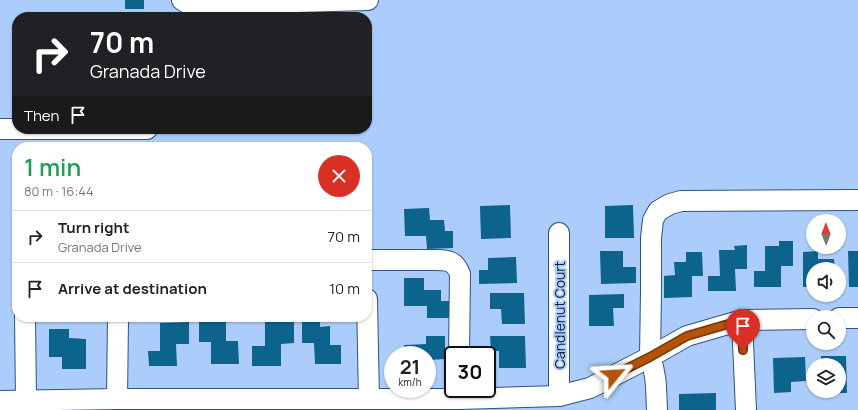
<!DOCTYPE html>
<meta charset="utf-8">
<style>
body{margin:0;font-family:Manrope,sans-serif;background:#f2f2f2;color:#222;height:100vh;display:flex;flex-direction:column;font-size:15px;white-space:nowrap}
*{box-sizing:border-box;margin:0}
p{font-size:13px;color:#767676}
.icon{flex:none;width:22px;height:22px;fill:none;stroke:currentColor;stroke-width:2;stroke-linecap:round;stroke-linejoin:round}
.map{position:relative;flex:1;overflow:hidden}
.sheet{position:absolute;left:12px;top:142px;width:360px;height:180px;display:flex;flex-direction:column;background:#fff;border-radius:16px;box-shadow:0 1px 3px #0004}
.sheet>*{flex:none}
.hud{position:absolute;left:12px;top:12px;width:360px;height:122px;border-radius:16px;box-shadow:0 1px 3px #0004;background:#202124;color:#fff;overflow:hidden}
.needle{width:26px;rotate:359deg}
.controls{position:absolute;left:806px;top:214px;display:grid;gap:8px}
.controls a{display:grid;place-items:center;width:40px;height:40px;border-radius:50%;background:#fff;box-shadow:0 1px 3px #0004;font-size:20px}
.speed{position:absolute;left:384px;top:346px;display:flex;gap:8px;font-size:20px;font-weight:700;text-align:center}
.speed>*{display:grid;place-content:center;width:52px;height:52px;border-radius:50%;background:#fff;box-shadow:0 1px 3px #0004;line-height:1}
.speed small{font-size:10px;font-weight:400}
.speed .limit{border:2px solid #111;border-radius:6px;background:#fff;color:#111}
.pin{position:absolute;display:grid;place-items:center;width:34px;height:34px;color:#fff;margin:-41px -17px;border-radius:50% 50% 50% 0;rotate:-45deg;box-shadow:0 0 4px #0007}
.pin .icon{rotate:45deg}
.me{position:absolute;width:44px;margin:-22px;rotate:63deg;stroke-linejoin:round;filter:drop-shadow(0 0 3px #0008)}
.turn{display:flex;align-items:center;gap:14px;height:84px;padding:0 12px;font-size:18px}
.turn .icon{width:52px;height:52px;stroke-width:2.5}
.turn b{display:block;font-size:28px;line-height:34px}
.then{display:flex;align-items:center;height:38px;padding:0 12px;background:#0003;gap:8px;font-size:15px}
.round{display:grid;place-items:center;flex:none;width:42px;height:42px;border-radius:21px;background:#f2f2f2}
.overview{display:flex;align-items:center;justify-content:space-between;height:68px;padding:0 12px}
h1{font-size:24px;font-weight:600;line-height:30px;color:#1e9e55}
ul{padding:0;list-style:none}
li{display:flex;align-items:center;gap:12px;height:52px;padding:0 12px;border-top:1px solid #e0e0e0}
li div{flex:1}
li b{display:block;font-size:15px}
li em{font-style:normal}
.map>svg:first-child{display:block}
</style>
<div class="map">
<svg width="858" height="410" viewBox="0 0 858 410">
<rect width="100%" height="100%" fill="#accdfc"/>
<!-- building -->
<g fill="#0c638c">
<rect x="125" y="0" width="19" height="9"/>
<polygon points="510,205 511,238 481,239 480,206"/>
<polygon points="633,205 634,238 605,238 605,206"/>
<polygon points="429,208 430,220 444,220 445,231 453,231 453,248 427,249 426,236 405,236 404,209"/>
<polygon points="779,241 793,241 793,266 781,266 781,287 754,287 754,271 765,271 765,246 779,246"/>
<polygon points="747,245 747,269 735,269 736,291 708,291 708,276 720,276 719,250 735,250 734,246"/>
<polygon points="600,251 623,251 623,267 636,267 636,283 601,284"/>
<polygon points="818,251 818,259 834,259 835,269 813,269 813,287 803,287 803,252"/>
<polygon points="848,251 858,251 858,287 849,287"/>
<polygon points="686,252 702,252 703,276 692,276 692,297 664,298 664,276 675,275 674,262 686,262"/>
<polygon points="516,257 517,283 479,284 479,270 488,270 488,258"/>
<polygon points="404,278 424,278 424,290 441,290 441,301 451,301 451,318 427,318 427,306 404,306"/>
<polygon points="490,293 524,293 525,324 502,324 501,309 490,309"/>
<polygon points="624,294 624,308 613,308 614,326 589,326 589,295"/>
<polygon points="302,319 320,319 320,327 330,326 330,345 341,345 341,364 315,364 314,343 302,343"/>
<polygon points="226,320 226,341 238,341 239,364 211,364 211,342 199,342 199,321"/>
<polygon points="265,320 294,320 294,343 281,344 281,366 252,366 252,346 265,346"/>
<polygon points="189,322 189,344 176,344 177,366 149,366 148,351 160,351 160,323"/>
<polygon points="49,329 69,329 69,338 86,339 86,369 62,369 62,357 49,357"/>
<polygon points="426,336 445,336 445,359 430,360 430,372 427,372 427,355 404,355 404,345 426,344"/>
<polygon points="490,336 525,336 526,368 499,368 499,351 491,351"/>
<polygon points="821,356 846,356 847,393 821,393 821,391 839,391 839,365 821,365"/>
<polygon points="805,357 806,381 791,382 791,392 774,393 773,358"/>
<polygon points="716,393 716,410 679,410 679,394"/>
</g>
<g fill="none" stroke-linecap="round" stroke-linejoin="round">
<defs>
<g id="minor">
<polyline points="182,0 190,5 368,0"/>
<polyline points="0,129 147,129"/>
<polyline points="559,233 559,396"/>
<path d="M 367,260 L 436,260 C 448,260 455,261 460,274 L 459,355"/>
<polyline points="367,299 369,399"/>
<polyline points="25,317 26,401"/>
<polyline points="839,318 858,318"/>
<polyline points="742,320 746,410"/>
<polyline points="117,399 118,317"/>
<polyline points="0,401 117,399 459,399 559,396 590,388 650,357 687,336 742,320 813,319"/>
<path d="M 657,410 C 656,390 657,376 650,357 L 651,292 L 651,238 L 653,220 L 658,211 L 670,204 L 681,201 L 858,200"/>
</g>
</defs>
<!-- minor casing -->
<use href="#minor" stroke="#2e5285" stroke-width="22"/>
<!-- minor -->
<use href="#minor" stroke="#fff" stroke-width="20"/>
</g>
<g fill="none" stroke-linecap="round" stroke-linejoin="round">
<defs>
<polyline id="route" points="614,375 650,357 687,336 742,320 743,350"/>
</defs>
<!-- route casing -->
<use href="#route" stroke="#753606" stroke-width="10"/>
<!-- route -->
<use href="#route" stroke="#b45309" stroke-width="7"/>
</g>
<g text-anchor="middle" dominant-baseline="central" stroke-width="4" stroke-linejoin="round" paint-order="stroke">
<!-- street labels -->
<g font-size="14" fill="#0e1d33" stroke="#accdfc">
<text transform="translate(559 315) rotate(-90)">Candlenut Court</text>
</g>
</g>
</svg>
<div class="controls">
<a><svg class="needle" viewBox="-14 -14 28 28"><path d="M0-13l5 13h-10z" fill="#e53935"/><path d="M0 13l5-13h-10z" fill="#767676"/></svg></a>
<a><svg class="icon" aria-label="sound" viewBox="0 0 24 24"><path d="M4 9h4l5-4v14l-5-4H4zM17 9q2 3 0 6"/></svg></a>
<a><svg class="icon" aria-label="search" viewBox="0 0 24 24"><circle cx="10" cy="10" r="6"/><path d="M15 15l6 6"/></svg></a>
<a><svg class="icon" aria-label="layers" viewBox="0 0 24 24"><path d="M12 4l9 5-9 5-9-5zM3 14l9 5 9-5"/></svg></a>
</div>
<div class="speed"><div>21<small>km/h</small></div><div class="limit">30</div></div>
<div class="pin" style="left:743px;top:350px;background:#d93025"><svg class="icon" aria-label="arrive" viewBox="0 0 24 24"><path d="M6 21V4h12l-3 4 3 4H6"/></svg></div>
<svg class="me" style="left:614px;top:375px" viewBox="-20 -20 40 40"><path d="M0-17L14 15 0 8-14 15z" fill="#b45309" stroke="#fff" stroke-width="4"/></svg>
<div class="hud">
<div class="turn"><svg class="icon" aria-label="right" viewBox="0 0 24 24"><path d="M7 20v-9h11M14 6l5 5-5 5"/></svg><div><b>70 m</b>Granada Drive</div></div>
<div class="then">Then<svg class="icon" aria-label="arrive" viewBox="0 0 24 24"><path d="M6 21V4h12l-3 4 3 4H6"/></svg></div>
</div>
<section class="sheet">
<div class="overview"><div><h1>1 min</h1><p>80 m · 16:44</p></div><a class="round" style="background:#d93025;color:#fff"><svg class="icon" aria-label="close" viewBox="0 0 24 24"><path d="M6 6l12 12M18 6L6 18"/></svg></a></div>
<ul>
<li><svg class="icon" aria-label="right" viewBox="0 0 24 24"><path d="M7 20v-9h11M14 6l5 5-5 5"/></svg><div><b>Turn right</b><p>Granada Drive</p></div><em>70 m</em></li>
<li><svg class="icon" aria-label="arrive" viewBox="0 0 24 24"><path d="M6 21V4h12l-3 4 3 4H6"/></svg><div><b>Arrive at destination</b></div><em>10 m</em></li>
</ul>
</section>
</div>
